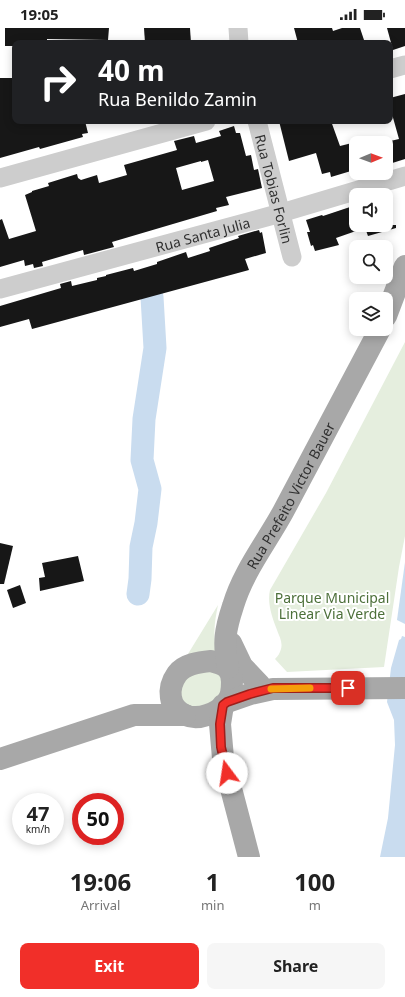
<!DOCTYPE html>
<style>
body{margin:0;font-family:"Noto Sans",sans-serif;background:#f6f6f6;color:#222;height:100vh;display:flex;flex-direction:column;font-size:15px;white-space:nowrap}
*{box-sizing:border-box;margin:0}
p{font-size:13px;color:#767676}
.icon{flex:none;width:22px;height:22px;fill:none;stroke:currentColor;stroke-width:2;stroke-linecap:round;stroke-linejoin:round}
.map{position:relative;height:829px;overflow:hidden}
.side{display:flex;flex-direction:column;background:#fff;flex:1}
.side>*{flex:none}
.top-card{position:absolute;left:12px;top:12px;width:381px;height:84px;border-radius:8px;box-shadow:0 2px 10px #0003;background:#202124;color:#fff;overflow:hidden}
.needle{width:26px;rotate:89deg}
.buttons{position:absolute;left:349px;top:108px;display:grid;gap:8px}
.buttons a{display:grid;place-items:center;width:44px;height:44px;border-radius:8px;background:#fff;box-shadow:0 2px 10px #0003;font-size:20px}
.speed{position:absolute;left:12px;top:765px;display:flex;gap:8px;font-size:20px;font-weight:700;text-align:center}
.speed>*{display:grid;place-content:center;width:52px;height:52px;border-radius:50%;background:#fff;box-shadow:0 2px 10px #0003;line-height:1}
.speed small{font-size:10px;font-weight:400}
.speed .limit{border:6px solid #d22;background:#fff;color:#111}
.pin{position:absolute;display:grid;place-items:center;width:34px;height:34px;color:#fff;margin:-17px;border-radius:8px;box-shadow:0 2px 6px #0006}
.me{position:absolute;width:44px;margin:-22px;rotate:346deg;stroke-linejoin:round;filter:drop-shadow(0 0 3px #0008)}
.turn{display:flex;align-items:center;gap:14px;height:84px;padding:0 20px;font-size:18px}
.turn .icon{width:52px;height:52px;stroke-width:2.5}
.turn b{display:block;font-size:28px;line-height:34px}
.eta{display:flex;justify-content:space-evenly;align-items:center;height:68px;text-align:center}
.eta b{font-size:24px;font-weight:700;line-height:28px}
.action{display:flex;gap:8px;margin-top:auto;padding:8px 20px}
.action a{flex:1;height:46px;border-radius:8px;background:#f12f29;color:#fff;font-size:16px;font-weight:700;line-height:46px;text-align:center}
.action a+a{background:#f6f6f6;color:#222}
.status{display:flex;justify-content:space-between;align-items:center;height:28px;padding:0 20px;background:#fff;direction:ltr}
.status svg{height:11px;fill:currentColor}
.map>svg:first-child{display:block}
</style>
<div class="status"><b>19:05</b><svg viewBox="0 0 49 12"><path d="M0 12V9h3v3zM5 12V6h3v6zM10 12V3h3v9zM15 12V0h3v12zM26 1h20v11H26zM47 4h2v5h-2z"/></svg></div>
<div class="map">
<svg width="405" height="829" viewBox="0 0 405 829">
<rect width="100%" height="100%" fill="#fff"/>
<!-- green -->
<g fill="#e5eede">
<path d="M 405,314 L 405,508 L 399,539 L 384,639 L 287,644 L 275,631 C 278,628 280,625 281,621 C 283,614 279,608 277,602 C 272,589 267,575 270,562 L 326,465 Z"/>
<path d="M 218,577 C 214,596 213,608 217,627 L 180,639 Z"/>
<polygon points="223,642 222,675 182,681 178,651 183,645"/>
</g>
<!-- water -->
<g fill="#c9dcef">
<polygon points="405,534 405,596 397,592"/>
<polygon points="402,608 405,609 405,829 380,829 388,790 395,717 394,692 387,674 391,640 399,612 401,611"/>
</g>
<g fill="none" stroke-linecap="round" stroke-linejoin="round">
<!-- river -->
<polyline stroke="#c9dcef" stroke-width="23" points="138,566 140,551 141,519 146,495 150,461 142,432 144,391 155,320 152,269"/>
</g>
<!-- building -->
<g fill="#171717" fill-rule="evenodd">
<polygon points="5,0 109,0 108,12 47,11 47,15 15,15 15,18 5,18"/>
<polygon points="144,0 190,0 191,15 145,15"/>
<polygon points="294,0 332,0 333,3 342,0 360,0 365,15 298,15"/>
<polygon points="387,0 405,0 405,18 393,22"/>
<polygon points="0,50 12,50 12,53 15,53 15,93 85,93 88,105 82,106 83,109 40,121 39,119 0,130"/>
<polygon points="405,66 405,131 386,137 386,114 399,111 390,79 390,70"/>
<polygon points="279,93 331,93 340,118 356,114 356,133 349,135 351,143 331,149 330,144 322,146 316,125 289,133"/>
<path d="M 234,98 L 236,105 L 240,105 L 246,128 L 251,127 L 254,142 L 258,141 L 262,160 L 226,169 L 229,177 L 216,180 L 217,183 L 112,214 L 114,219 L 84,227 L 83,222 L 42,234 L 43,238 L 34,240 L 33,236 L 25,238 L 24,232 L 0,239 L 0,192 L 2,191 L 9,211 L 36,203 L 25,167 L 32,164 L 32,163 L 49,158 L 48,155 L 77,146 L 78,150 L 81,152 L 97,147 L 99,155 L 127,147 L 124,137 L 177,122 L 174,113 L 194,108 L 196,115 L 221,108 L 219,103 ZM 208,132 L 214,153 L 182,162 L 176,140 L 201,133 L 201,134 Z"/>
<polygon points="353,178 356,185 356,203 336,210 339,217 315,223 313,217 311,218 307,204 310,204 306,192 322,187 323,188"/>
<polygon points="364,197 396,197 396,200 368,208"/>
<polygon points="259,202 260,205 262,204 266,225 245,231 249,242 32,301 29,291 0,299 0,278 61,260 60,256 71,253 72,258 97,252 97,250 106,248 106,247 133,240 134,243 157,236 157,234 186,224 188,230 210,223 209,220 239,210 238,208"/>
<polygon points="0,515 13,518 4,556 0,556"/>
<polygon points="78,528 84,553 40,563 39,550 45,549 42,535"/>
<polygon points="20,557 26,575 13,580 7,562"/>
</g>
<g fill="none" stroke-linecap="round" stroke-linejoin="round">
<!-- minor -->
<g stroke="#cdcdcd" stroke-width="19">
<polyline points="238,0 239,15"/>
<polyline points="390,41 405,37"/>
<path id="s1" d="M 257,93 L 292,229"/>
<polyline points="0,150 206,93"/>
<path id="s2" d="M 0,261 L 281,185 L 405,148"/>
</g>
<!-- major -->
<g stroke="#a8a8a8" stroke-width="22">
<polyline points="386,288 405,238"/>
<polyline points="231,615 242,638 260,657"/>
<path d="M 211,633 C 216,635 223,636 227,640 C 231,644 232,649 232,654 C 232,661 231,670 226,675 C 217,685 199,693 185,687 C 168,680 167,660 177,646 C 184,636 200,634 211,633 Z"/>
<path id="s3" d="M 228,640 C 223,615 225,602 233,578 C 243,544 266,515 283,484 C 315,423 348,362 380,301"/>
<polyline points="227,674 250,666 273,661 405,660"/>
<polyline points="223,677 220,696 223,730 249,829"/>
<polyline points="0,731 134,687 185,687"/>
</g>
</g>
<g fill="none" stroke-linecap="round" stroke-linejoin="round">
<defs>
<polyline id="route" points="227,745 221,719 220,696 223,677 227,674 250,666 273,660 348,660"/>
</defs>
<!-- route casing -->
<use href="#route" stroke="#9d1f1b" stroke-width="10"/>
<!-- route -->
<use href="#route" stroke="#f12f29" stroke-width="7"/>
<!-- slow -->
<polyline stroke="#f59e0b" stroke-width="7" points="271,661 310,660"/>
</g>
<g text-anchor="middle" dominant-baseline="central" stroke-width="4" stroke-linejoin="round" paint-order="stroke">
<!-- street labels -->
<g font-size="14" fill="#303030" stroke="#fff">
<text stroke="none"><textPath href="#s1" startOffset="70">Rua Tobias Forlin</textPath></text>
<text stroke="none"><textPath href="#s2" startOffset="210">Rua Santa Julia</textPath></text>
<text stroke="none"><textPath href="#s3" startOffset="188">Rua Prefeito Victor Bauer</textPath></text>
</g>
<!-- park labels -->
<g font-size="14" fill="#4d703a" stroke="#fff">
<text x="332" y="569">Parque Municipal<tspan x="332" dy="16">Linear Via Verde</tspan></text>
</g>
</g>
</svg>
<div class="buttons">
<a><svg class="needle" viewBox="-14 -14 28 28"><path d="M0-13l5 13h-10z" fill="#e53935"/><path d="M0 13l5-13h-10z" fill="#767676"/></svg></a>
<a><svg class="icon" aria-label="sound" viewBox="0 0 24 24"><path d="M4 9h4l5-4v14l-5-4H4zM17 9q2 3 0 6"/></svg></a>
<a><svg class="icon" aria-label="search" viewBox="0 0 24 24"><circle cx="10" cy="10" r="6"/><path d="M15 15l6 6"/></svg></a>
<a><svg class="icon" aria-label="layers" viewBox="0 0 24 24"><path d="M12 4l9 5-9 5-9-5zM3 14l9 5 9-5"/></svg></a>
</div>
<div class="speed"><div>47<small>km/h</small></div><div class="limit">50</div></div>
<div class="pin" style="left:348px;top:660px;background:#d93025"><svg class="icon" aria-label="arrive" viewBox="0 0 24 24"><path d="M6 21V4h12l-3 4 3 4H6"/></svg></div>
<svg class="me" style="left:227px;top:745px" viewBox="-20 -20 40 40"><circle r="19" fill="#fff"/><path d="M0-13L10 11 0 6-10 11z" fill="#f12f29"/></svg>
<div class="top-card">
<div class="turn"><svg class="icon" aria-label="right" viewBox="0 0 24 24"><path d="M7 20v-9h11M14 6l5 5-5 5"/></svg><div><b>40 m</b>Rua Benildo Zamin</div></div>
</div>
</div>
<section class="side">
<div class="eta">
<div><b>19:06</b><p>Arrival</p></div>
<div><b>1</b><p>min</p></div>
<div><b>100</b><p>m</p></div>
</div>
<div class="action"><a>Exit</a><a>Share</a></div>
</section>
